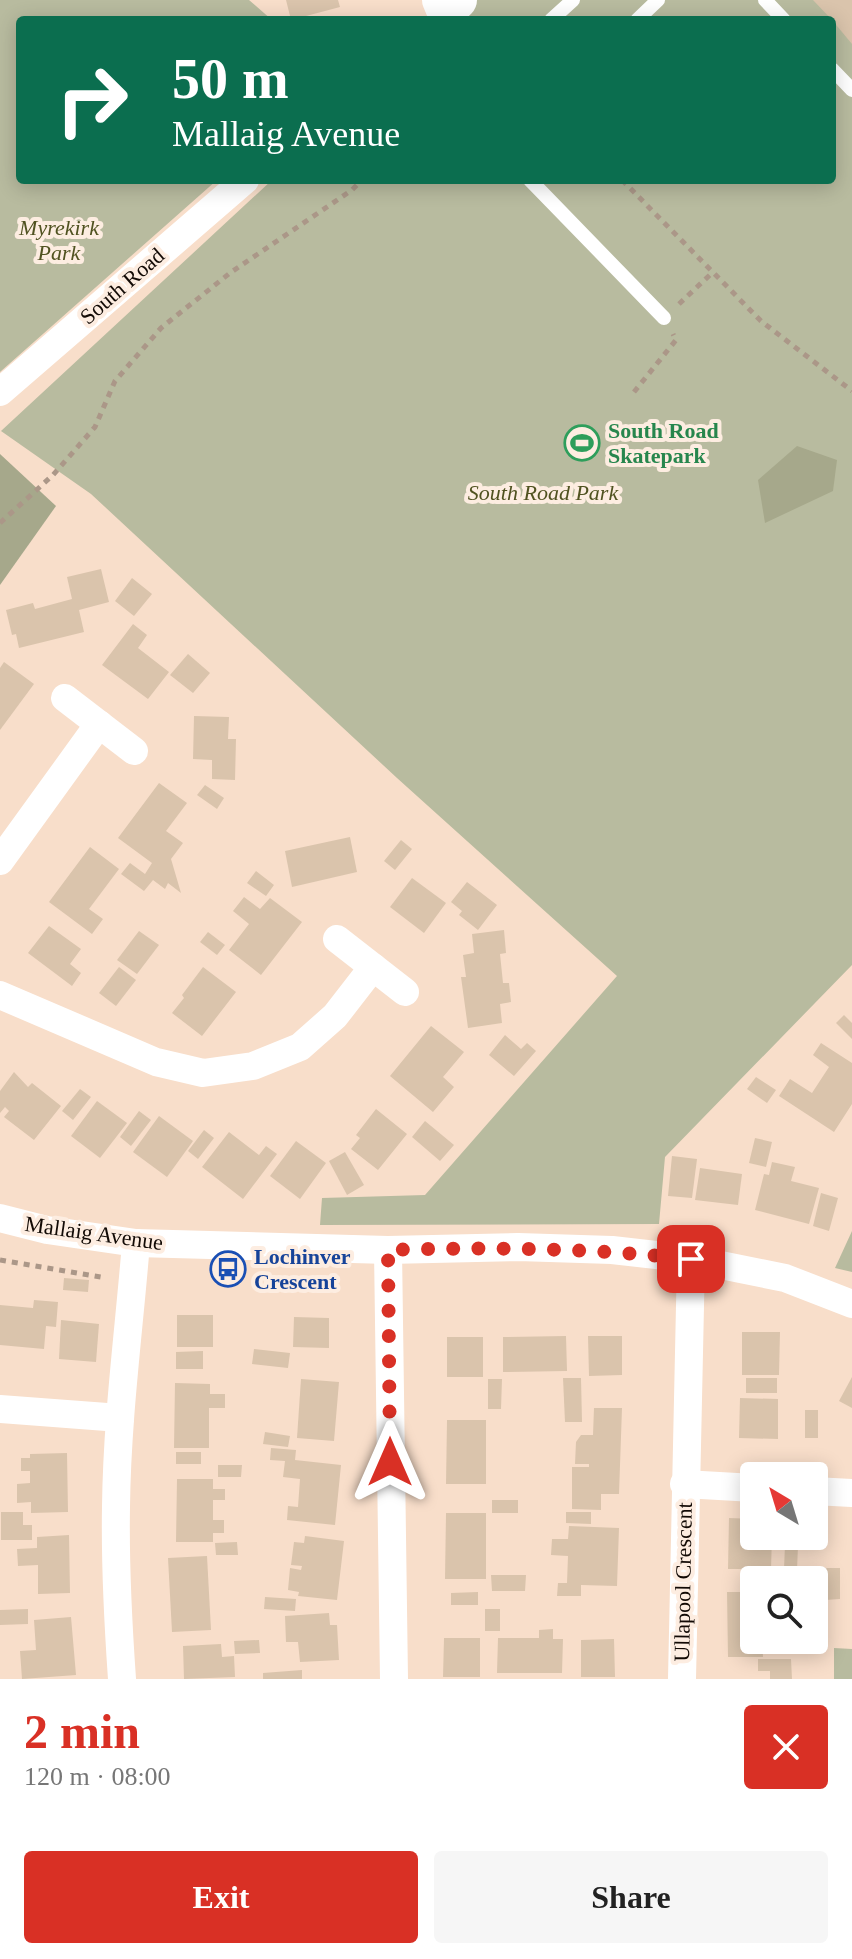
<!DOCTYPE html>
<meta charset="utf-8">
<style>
body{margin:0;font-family:Georgia,serif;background:#f6f6f6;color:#222;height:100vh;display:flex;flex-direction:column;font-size:30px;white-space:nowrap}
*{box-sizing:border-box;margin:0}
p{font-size:26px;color:#767676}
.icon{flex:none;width:44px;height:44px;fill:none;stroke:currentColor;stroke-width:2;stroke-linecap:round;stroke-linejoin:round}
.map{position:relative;height:1679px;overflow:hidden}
.drawer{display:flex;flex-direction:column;background:#fff;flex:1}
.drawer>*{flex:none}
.banner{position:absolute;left:16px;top:16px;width:820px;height:168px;border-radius:8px;box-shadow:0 4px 20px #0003;background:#0b6e4f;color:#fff;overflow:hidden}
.needle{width:52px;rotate:322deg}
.controls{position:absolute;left:740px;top:1462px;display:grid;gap:16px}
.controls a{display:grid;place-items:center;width:88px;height:88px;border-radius:8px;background:#fff;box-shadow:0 4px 20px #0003;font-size:40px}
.pin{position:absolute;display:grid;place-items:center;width:68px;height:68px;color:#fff;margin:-34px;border-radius:16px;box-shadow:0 4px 12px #0006}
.me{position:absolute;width:88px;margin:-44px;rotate:0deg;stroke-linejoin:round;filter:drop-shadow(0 0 6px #0008)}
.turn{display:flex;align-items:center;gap:28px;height:168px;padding:0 24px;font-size:36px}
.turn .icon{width:104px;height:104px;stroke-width:2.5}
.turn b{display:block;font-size:56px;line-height:68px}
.round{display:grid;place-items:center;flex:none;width:84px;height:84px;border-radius:8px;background:#f6f6f6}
.overview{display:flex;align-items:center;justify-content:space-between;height:136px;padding:0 24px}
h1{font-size:48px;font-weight:600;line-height:60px;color:#d93025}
.primary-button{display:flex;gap:16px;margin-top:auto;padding:16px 24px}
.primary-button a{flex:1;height:92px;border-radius:8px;background:#d93025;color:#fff;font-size:32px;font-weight:600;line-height:92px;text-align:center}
.primary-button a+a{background:#f6f6f6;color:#222}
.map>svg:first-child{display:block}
</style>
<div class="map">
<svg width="852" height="1679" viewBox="0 0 852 1679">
<rect width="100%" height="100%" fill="#f8deca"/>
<!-- green -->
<g fill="#b8bb9f">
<polygon points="0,0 249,0 272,20 20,20 20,180 217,180 0,372"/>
<polygon points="458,0 852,0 852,965 665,1157 659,1224 320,1225 322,1198 425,1195 617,976 397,778 91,494 1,431 272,180 832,180 832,20 435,20"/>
<polygon points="852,1231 852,1272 835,1268"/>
<polygon points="834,1648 852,1649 852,1679 834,1679"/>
</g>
<!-- forest -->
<g fill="#a6a88b">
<polygon points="797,446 837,460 833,491 765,523 758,480"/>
<polygon points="0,454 56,506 0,585"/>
</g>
<!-- building -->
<g fill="#dac4ac">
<polygon points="286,0 338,0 340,7 291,20"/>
<polygon points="813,0 852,0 852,44 832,20"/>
<polygon points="101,569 109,602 79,610 84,632 19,648 16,634 12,635 6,610 33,603 35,609 72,599 67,577"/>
<polygon points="132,578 152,594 134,616 115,601"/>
<polygon points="133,624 147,635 138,648 169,672 148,699 102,665"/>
<polygon points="188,654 210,673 193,693 170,675"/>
<polygon points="4,662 34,684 0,730 0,668"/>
<polygon points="194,716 229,717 228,739 236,739 235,780 212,779 212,760 193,759"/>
<polygon points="159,783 187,803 166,831 183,843 171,859 181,893 168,883 165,889 153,880 144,891 121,874 130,863 145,874 152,863 118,838"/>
<polygon points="205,785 224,798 217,809 197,795"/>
<polygon points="350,837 357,872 292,887 285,851"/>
<polygon points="401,840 412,849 395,870 384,861"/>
<polygon points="90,847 119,869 89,909 103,919 92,934 49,902"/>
<polygon points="256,871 274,885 266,896 247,883"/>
<polygon points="412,878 446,903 424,933 390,907"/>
<polygon points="467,882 497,905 478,930 459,915 462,911 451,902"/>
<polygon points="244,897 260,909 270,898 302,922 261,975 229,950 249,924 233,911"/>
<polygon points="49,926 81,949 70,964 81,973 72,986 28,953"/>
<polygon points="504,930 506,953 500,954 503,983 509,983 511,1002 500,1004 502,1023 468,1028 461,977 466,977 463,955 474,953 472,934"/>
<polygon points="139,931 159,945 137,974 117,960"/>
<polygon points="208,932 225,945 217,955 200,942"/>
<polygon points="119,967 136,980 116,1006 99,993"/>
<polygon points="203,967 236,992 202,1036 172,1013 184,998 182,995"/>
<polygon points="844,1015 852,1023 852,1039 836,1023"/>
<polygon points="431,1026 464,1052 443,1077 454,1087 433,1112 390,1076"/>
<polygon points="505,1035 521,1049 527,1043 536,1051 514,1076 489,1055"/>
<polygon points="821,1043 852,1063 852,1104 834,1132 779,1096 790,1079 812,1093 829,1067 813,1055"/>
<polygon points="14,1072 28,1087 32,1083 61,1106 34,1140 4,1117 9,1111 5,1107 0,1113 0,1091"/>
<polygon points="756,1077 776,1090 767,1103 747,1089"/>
<polygon points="80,1089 91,1097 73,1120 62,1111"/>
<polygon points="97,1101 127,1123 100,1158 71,1136"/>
<polygon points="376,1109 407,1134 378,1170 351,1149 360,1138 356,1135"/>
<polygon points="139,1111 151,1120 131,1146 120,1137"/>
<polygon points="159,1116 193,1141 167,1177 133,1152"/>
<polygon points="425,1121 454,1145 440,1161 412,1137"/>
<polygon points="204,1130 214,1138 198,1159 188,1151"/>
<polygon points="229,1132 259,1155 266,1146 277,1154 243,1199 202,1167"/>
<polygon points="755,1138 772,1142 766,1167 749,1163"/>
<polygon points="296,1141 326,1163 300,1199 270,1176"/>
<polygon points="345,1152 364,1185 347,1195 329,1161"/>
<polygon points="672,1156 697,1159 692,1198 668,1196"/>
<polygon points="772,1162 795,1167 791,1181 819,1188 809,1224 755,1210 764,1174 769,1175"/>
<polygon points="700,1168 742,1174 738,1205 695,1200"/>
<polygon points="821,1193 838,1198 829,1231 813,1226"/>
<polygon points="64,1278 89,1280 88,1292 63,1290"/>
<polygon points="34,1300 58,1302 56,1327 46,1326 44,1349 0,1345 0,1305 33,1308"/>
<rect x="177" y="1315" width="36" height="32"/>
<polygon points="294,1317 329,1318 329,1348 293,1347"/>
<polygon points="61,1320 99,1324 96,1362 59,1359"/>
<polygon points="742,1332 780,1332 779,1375 742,1375"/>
<polygon points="566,1336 567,1371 503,1372 503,1337"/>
<polygon points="588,1336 622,1336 622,1375 589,1376"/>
<rect x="447" y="1337" width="36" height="40"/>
<polygon points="254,1349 290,1353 288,1368 252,1364"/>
<polygon points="203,1351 203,1369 176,1369 176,1352"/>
<polygon points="852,1377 852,1408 839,1401"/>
<polygon points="563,1378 581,1378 582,1422 565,1422"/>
<rect x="746" y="1378" width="31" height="15"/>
<polygon points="301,1379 339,1382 334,1441 297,1438"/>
<polygon points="488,1379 502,1379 501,1409 488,1409"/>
<polygon points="175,1383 210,1384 210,1394 225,1394 225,1408 209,1408 209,1448 174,1448"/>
<polygon points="740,1398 778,1399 778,1439 739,1438"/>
<polygon points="594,1408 622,1408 619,1494 601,1494 601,1510 572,1509 572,1467 589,1467 589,1464 575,1464 576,1442 581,1435 593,1435"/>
<rect x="805" y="1410" width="13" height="28"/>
<polygon points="447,1420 486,1420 486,1484 446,1484"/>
<polygon points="265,1432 290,1436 288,1447 263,1444"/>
<polygon points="271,1448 296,1450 295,1460 341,1465 335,1525 287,1520 288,1506 298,1507 300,1479 283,1477 285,1461 270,1460"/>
<rect x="176" y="1452" width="25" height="12"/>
<polygon points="67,1453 68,1512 31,1513 31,1502 17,1503 17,1484 30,1483 30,1471 21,1471 21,1458 30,1458 30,1454"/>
<polygon points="218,1465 242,1465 241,1477 218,1477"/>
<polygon points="177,1479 213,1479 213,1489 225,1489 225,1500 213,1500 213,1520 224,1520 224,1533 213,1533 213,1542 176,1542"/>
<rect x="492" y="1500" width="26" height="13"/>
<polygon points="1,1512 23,1512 23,1525 32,1525 32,1540 1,1540"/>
<polygon points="566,1512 591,1512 591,1524 566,1523"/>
<polygon points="446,1513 486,1513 486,1579 445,1579"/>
<polygon points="729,1518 754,1519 754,1536 772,1536 771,1569 728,1569"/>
<polygon points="569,1526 619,1528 617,1586 581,1585 581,1596 557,1596 558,1583 567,1583 568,1556 551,1555 552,1539 568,1539"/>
<polygon points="69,1535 70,1593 38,1594 38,1565 18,1566 17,1549 37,1548 37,1537"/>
<polygon points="305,1536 344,1541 337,1600 298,1596 299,1592 288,1590 290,1568 301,1570 302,1566 291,1565 294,1542 304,1543"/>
<polygon points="237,1542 238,1555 216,1555 215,1543"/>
<polygon points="785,1545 798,1546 797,1570 784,1569"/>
<polygon points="207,1556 211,1630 172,1632 168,1558"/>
<polygon points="810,1568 840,1568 840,1599 825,1600 826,1614 814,1614 814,1580 810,1580"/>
<polygon points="491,1575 526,1575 525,1591 492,1591"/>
<polygon points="478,1592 478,1605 451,1605 451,1593"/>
<polygon points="727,1592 754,1592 754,1640 762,1640 763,1657 728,1657"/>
<polygon points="265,1597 296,1599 295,1611 264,1609"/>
<polygon points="28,1609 28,1624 0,1625 0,1610"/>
<rect x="485" y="1609" width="15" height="22"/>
<polygon points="329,1613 330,1625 337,1625 339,1660 300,1662 298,1642 286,1642 285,1616"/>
<polygon points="71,1617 76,1675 22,1679 20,1651 36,1650 34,1620"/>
<polygon points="553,1629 553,1639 563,1639 562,1673 497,1673 498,1638 539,1638 539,1630"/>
<polygon points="444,1638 480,1638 480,1677 443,1677"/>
<polygon points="614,1639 615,1677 581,1677 581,1640"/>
<polygon points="259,1640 260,1653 235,1654 234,1641"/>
<polygon points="221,1644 222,1657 234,1656 235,1677 184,1679 183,1646"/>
<polygon points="758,1659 791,1659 792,1679 770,1679 770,1671 758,1671"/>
<polygon points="302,1670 302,1679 263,1679 263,1673"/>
</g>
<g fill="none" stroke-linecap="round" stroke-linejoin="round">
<!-- path -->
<g stroke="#ab9788" stroke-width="5" stroke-dasharray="6 6" stroke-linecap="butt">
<polyline points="622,180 761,321 852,391"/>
<polyline points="679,304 713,272"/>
<polyline points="634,392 676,340 673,334"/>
<polyline points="0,523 53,475 95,427 115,381 161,328 230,273 352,190 362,180"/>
<polyline points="0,1260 106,1278"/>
</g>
<!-- lane -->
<g stroke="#fff" stroke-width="14">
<polyline points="765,0 784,20"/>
<polyline points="551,20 573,0"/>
<polyline points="637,20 658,0"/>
<polyline points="832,69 852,90"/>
<polyline points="530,180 664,318"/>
</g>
<!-- street -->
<g stroke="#fff" stroke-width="28">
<polyline points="0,392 245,180"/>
<polyline points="65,698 134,751"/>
<polyline points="0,861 99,724"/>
<polyline points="337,939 405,992"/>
<polyline points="0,995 156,1062 203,1073 253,1066 300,1047 335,1016 373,967"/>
<polyline points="0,1218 47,1230 136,1243 388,1250 518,1247 612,1250 691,1259 785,1278 852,1304"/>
<polyline points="388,1250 394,1679"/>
<polyline points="0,1409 120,1418"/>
<polyline points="684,1484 754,1488"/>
<polyline points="814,1491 852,1493"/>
<path d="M 122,1679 C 118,1622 115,1564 116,1507 C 117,1418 129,1330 136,1243"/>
<polyline points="682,1679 691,1259"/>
</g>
<!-- secondary -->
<polyline stroke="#fff" stroke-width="38" points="441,0 446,12 458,0"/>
</g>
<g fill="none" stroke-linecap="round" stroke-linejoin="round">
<!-- route -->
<path stroke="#d93025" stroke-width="14" stroke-dasharray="0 25.2" d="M 390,1462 L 388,1250 C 490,1247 590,1248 691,1259"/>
</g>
<!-- icons -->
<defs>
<symbol id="stadium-ring" viewBox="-11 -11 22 22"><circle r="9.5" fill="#fdede1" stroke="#2e9e5b" stroke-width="1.5"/><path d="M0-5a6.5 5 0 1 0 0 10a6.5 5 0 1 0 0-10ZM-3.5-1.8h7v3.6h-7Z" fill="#2e9e5b"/></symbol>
<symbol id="bus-ring" viewBox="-11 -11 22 22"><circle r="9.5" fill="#fdede1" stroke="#1a4fb4" stroke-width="1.5"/><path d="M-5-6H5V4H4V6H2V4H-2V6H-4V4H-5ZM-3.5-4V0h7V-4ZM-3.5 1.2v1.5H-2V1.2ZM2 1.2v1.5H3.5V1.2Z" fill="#1a4fb4"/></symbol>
</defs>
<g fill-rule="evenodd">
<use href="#stadium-ring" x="562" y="423" width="40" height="40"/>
<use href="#bus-ring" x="208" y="1249" width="40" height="40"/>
</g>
<g text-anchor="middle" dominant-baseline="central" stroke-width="8" stroke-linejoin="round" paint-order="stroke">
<!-- park labels -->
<g font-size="22" font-style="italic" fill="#505220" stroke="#fdede1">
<text x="59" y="227">Myrekirk<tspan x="59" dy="25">Park</tspan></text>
<text x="543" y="492">South Road Park</text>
</g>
<!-- street labels -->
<g font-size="22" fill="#120a05" stroke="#fdede1">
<text transform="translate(122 286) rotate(-41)">South Road</text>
<text transform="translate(94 1233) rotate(8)">Mallaig Avenue</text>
<text transform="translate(683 1582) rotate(-89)">Ullapool Crescent</text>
</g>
<!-- leisure labels -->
<g font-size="22" font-weight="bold" fill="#27864d" stroke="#fdede1" text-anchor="start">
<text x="608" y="430">South Road<tspan x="608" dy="25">Skatepark</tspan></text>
</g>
<!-- transit labels -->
<g font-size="22" font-weight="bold" fill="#164399" stroke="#fdede1" text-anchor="start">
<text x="254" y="1256">Lochinver<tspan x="254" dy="25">Crescent</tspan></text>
</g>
</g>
</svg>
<div class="controls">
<a><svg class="needle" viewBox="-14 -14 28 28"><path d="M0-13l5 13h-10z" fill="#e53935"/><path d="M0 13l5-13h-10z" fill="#767676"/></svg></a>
<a><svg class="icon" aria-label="search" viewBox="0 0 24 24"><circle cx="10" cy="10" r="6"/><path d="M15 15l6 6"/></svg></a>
</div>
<div class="pin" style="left:691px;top:1259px;background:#d93025"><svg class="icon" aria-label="arrive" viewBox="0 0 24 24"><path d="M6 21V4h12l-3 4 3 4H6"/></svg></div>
<svg class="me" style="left:390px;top:1462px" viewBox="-20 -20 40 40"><path d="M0-17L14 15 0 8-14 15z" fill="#d93025" stroke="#fff" stroke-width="4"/></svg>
<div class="banner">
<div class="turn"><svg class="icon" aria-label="right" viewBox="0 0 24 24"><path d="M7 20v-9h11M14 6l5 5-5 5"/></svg><div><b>50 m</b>Mallaig Avenue</div></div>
</div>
</div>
<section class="drawer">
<div class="overview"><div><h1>2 min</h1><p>120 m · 08:00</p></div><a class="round" style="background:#d93025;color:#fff"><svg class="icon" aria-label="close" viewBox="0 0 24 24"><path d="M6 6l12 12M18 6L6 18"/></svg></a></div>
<div class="primary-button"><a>Exit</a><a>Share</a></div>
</section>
